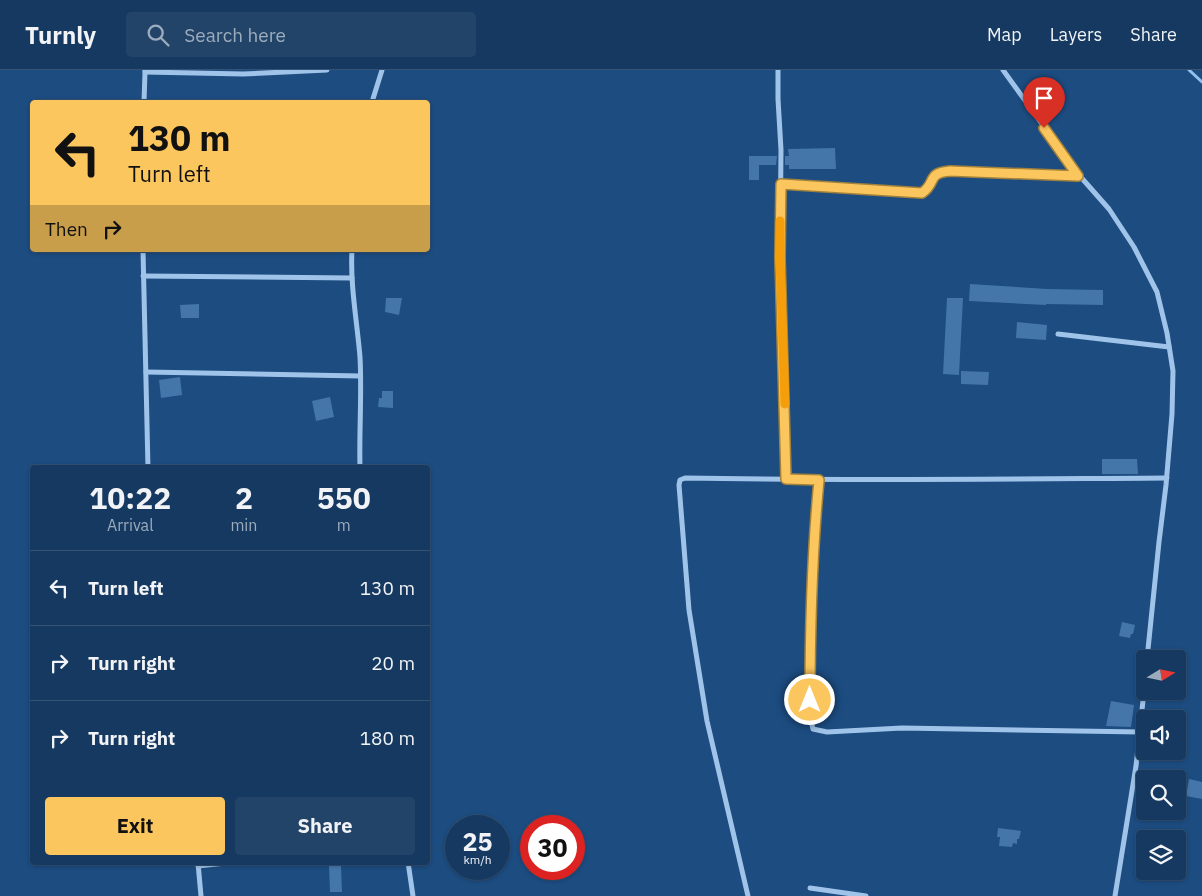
<!DOCTYPE html>
<style>
body{margin:0;font-family:"IBM Plex Sans",sans-serif;background:#224469;color:#f1f3f6;height:100vh;display:flex;flex-direction:column;font-size:19px;white-space:nowrap}
*{box-sizing:border-box;margin:0}
p{font-size:16px;color:#9dacbd}
.icon{flex:none;width:28px;height:28px;fill:none;stroke:currentColor;stroke-width:2;stroke-linecap:round;stroke-linejoin:round}
.map{position:relative;flex:1;overflow:hidden}
.sheet{position:absolute;left:30px;top:395px;width:400px;height:400px;display:flex;flex-direction:column;background:#153960;border-radius:5px;box-shadow:0 1px 4px #0004,0 0 0 1px #345375}
.sheet>*{flex:none}
.top-card{position:absolute;left:30px;top:30px;width:400px;height:152px;border-radius:5px;box-shadow:0 1px 4px #0004,0 0 0 1px #345375;background:#fac65d;color:#111;overflow:hidden}
.needle{width:32px;rotate:80deg}
.fabs{position:absolute;left:1136px;top:580px;display:grid;gap:10px}
.fabs a{display:grid;place-items:center;width:50px;height:50px;border-radius:5px;background:#153960;box-shadow:0 1px 4px #0004,0 0 0 1px #345375;font-size:25px}
.speed{position:absolute;left:445px;top:745px;display:flex;gap:10px;font-size:25px;font-weight:700;text-align:center}
.speed>*{display:grid;place-content:center;width:65px;height:65px;border-radius:50%;background:#153960;box-shadow:0 1px 4px #0004,0 0 0 1px #345375;line-height:1}
.speed small{font-size:12px;font-weight:400}
.speed .limit{border:8px solid #d22;background:#fff;color:#111}
.pin{position:absolute;display:grid;place-items:center;width:42px;height:42px;color:#fff;margin:-51px -21px;border-radius:50% 50% 50% 0;rotate:-45deg;box-shadow:0 0 5px #0007}
.pin .icon{rotate:45deg}
.me{position:absolute;width:55px;margin:-28px;rotate:0deg;stroke-linejoin:round;filter:drop-shadow(0 0 4px #0008)}
.turn{display:flex;align-items:center;gap:18px;height:105px;padding:0 15px;font-size:22px}
.turn .icon{width:65px;height:65px;stroke-width:2.5}
.turn b{display:block;font-size:35px;line-height:42px}
.then{display:flex;align-items:center;height:48px;padding:0 15px;background:#0003;gap:10px;font-size:19px}
.eta{display:flex;justify-content:space-evenly;align-items:center;height:85px;text-align:center}
.eta b{font-size:30px;font-weight:700;line-height:35px}
.action{display:flex;gap:10px;margin-top:auto;padding:10px 15px}
.action a{flex:1;height:58px;border-radius:5px;background:#fac65d;color:#111;font-size:20px;font-weight:700;line-height:58px;text-align:center}
.action a+a{background:#224469;color:#f1f3f6}
ul{padding:0;list-style:none}
li{display:flex;align-items:center;gap:15px;height:75px;padding:0 15px;border-top:1px solid #345375}
li div{flex:1}
li b{display:block;font-size:19px}
li em{font-style:normal}
header{display:flex;align-items:center;gap:30px;box-sizing:border-box;height:70px;padding:0 25px;background:#153960;border-bottom:1px solid #345375}
header strong{font-size:24px}
nav{display:flex;gap:28px;margin-inline-start:auto;font-size:18px}
.search{width:350px;height:45px;background:#224469;display:flex;align-items:center;gap:12px;box-sizing:border-box;padding:0 18px;border-radius:5px;color:#9dacbd;font-size:19px}
.map>svg:first-child{display:block}
</style>
<header>
<strong>Turnly</strong>
<div class="search"><svg class="icon" aria-label="search" viewBox="0 0 24 24"><circle cx="10" cy="10" r="6"/><path d="M15 15l6 6"/></svg>Search here</div>
<nav><a>Map</a><a>Layers</a><a>Share</a></nav>
</header>
<div class="map">
<svg width="1202" height="826" viewBox="0 0 1202 826">
<rect width="100%" height="100%" fill="#1c4c80"/>
<g fill="none" stroke-linecap="round" stroke-linejoin="round">
<!-- stream -->
<polyline stroke="#93c0eb" stroke-width="3" points="1189,0 1202,12"/>
</g>
<!-- building -->
<g fill="#4476aa">
<polygon points="835,78 836,99 789,99 789,95 785,95 785,86 789,86 788,79"/>
<polygon points="749,86 777,86 776,95 759,95 759,110 749,110"/>
<polygon points="970,214 1047,219 1103,220 1103,235 1046,234 1046,235 969,231"/>
<polygon points="386,228 402,228 399,245 385,242"/>
<polygon points="947,228 963,228 959,305 943,304"/>
<polygon points="199,234 199,248 181,248 180,235"/>
<polygon points="1017,252 1047,255 1046,270 1016,268"/>
<polygon points="961,301 989,302 988,315 961,314"/>
<polygon points="180,307 182,325 161,328 159,310"/>
<polygon points="382,321 393,321 393,338 378,337 379,328 382,328"/>
<polygon points="330,327 334,347 316,351 312,331"/>
<polygon points="1102,389 1137,389 1138,404 1102,404"/>
<polygon points="1122,552 1135,555 1133,564 1131,564 1130,568 1119,566"/>
<polygon points="1111,631 1134,635 1131,657 1106,656"/>
<polygon points="1189,709 1202,712 1202,729 1186,726"/>
<polygon points="998,758 1021,761 1019,769 1017,769 1017,774 1013,773 1012,777 999,776 1000,767 997,767"/>
<polygon points="329,796 341,796 342,822 330,822"/>
</g>
<g fill="none" stroke-linecap="round" stroke-linejoin="round">
<!-- street -->
<g stroke="#a0c4e9" stroke-width="5">
<polyline points="145,0 145,2 243,4 327,0"/>
<polyline points="778,0 778,29 781,80 780,188 786,409"/>
<polyline points="1003,0 1079,105 1109,139 1134,177 1157,222 1167,263 1173,301 1172,344 1166,415 1159,472 1147,589"/>
<polyline points="144,32 145,2"/>
<polyline points="372,32 382,0"/>
<path d="M 781,114 L 922,123 C 937,113 926,103 950,101 L 1079,105"/>
<polyline points="143,180 148,398"/>
<path d="M 352,180 C 350,215 357,251 360,287 C 362,324 359,361 360,398"/>
<polyline points="143,206 352,208"/>
<polyline points="1058,264 1169,277"/>
<polyline points="146,302 360,306"/>
<path d="M 819,410 C 813,470 810,530 810,590 C 810,613 807,637 813,659 L 827,662 L 902,658 L 1140,662"/>
<polyline points="408,792 413,826"/>
<polyline points="198,793 201,826"/>
<polyline points="198,796 235,792"/>
<polyline points="810,818 866,826"/>
<path d="M 748,826 L 707,651 L 689,540 L 679,415 L 680,410 L 685,408 C 845,411 1006,409 1167,408"/>
<polyline points="1115,826 1136,696 1145,612"/>
</g>
</g>
<g fill="none" stroke-linecap="round" stroke-linejoin="round">
<defs>
<path id="route" d="M 810,630 C 810,556 812,483 819,410 L 786,409 L 780,188 L 781,114 L 922,123 C 937,113 926,103 950,101 L 1078,106 L 1044,58"/>
</defs>
<!-- route casing -->
<use href="#route" stroke="#a2813c" stroke-width="12"/>
<!-- route -->
<use href="#route" stroke="#fac65d" stroke-width="9"/>
<!-- slow -->
<polyline stroke="#f59e0b" stroke-width="9" points="780,151 780,188 785,334"/>
</g>
</svg>
<div class="fabs">
<a><svg class="needle" viewBox="-14 -14 28 28"><path d="M0-13l5 13h-10z" fill="#e53935"/><path d="M0 13l5-13h-10z" fill="#9dacbd"/></svg></a>
<a><svg class="icon" aria-label="sound" viewBox="0 0 24 24"><path d="M4 9h4l5-4v14l-5-4H4zM17 9q2 3 0 6"/></svg></a>
<a><svg class="icon" aria-label="search" viewBox="0 0 24 24"><circle cx="10" cy="10" r="6"/><path d="M15 15l6 6"/></svg></a>
<a><svg class="icon" aria-label="layers" viewBox="0 0 24 24"><path d="M12 4l9 5-9 5-9-5zM3 14l9 5 9-5"/></svg></a>
</div>
<div class="speed"><div>25<small>km/h</small></div><div class="limit">30</div></div>
<div class="pin" style="left:1044px;top:58px;background:#d93025"><svg class="icon" aria-label="arrive" viewBox="0 0 24 24"><path d="M6 21V4h12l-3 4 3 4H6"/></svg></div>
<svg class="me" style="left:810px;top:630px" viewBox="-20 -20 40 40"><circle r="17" fill="#fac65d" stroke="#fff" stroke-width="3"/><path d="M0-11L8 9 0 5-8 9z" fill="#fff"/></svg>
<div class="top-card">
<div class="turn"><svg class="icon" aria-label="left" viewBox="0 0 24 24"><path d="M17 20v-9H6M10 6l-5 5 5 5"/></svg><div><b>130 m</b>Turn left</div></div>
<div class="then">Then<svg class="icon" aria-label="right" viewBox="0 0 24 24"><path d="M7 20v-9h11M14 6l5 5-5 5"/></svg></div>
</div>
<section class="sheet">
<div class="eta">
<div><b>10:22</b><p>Arrival</p></div>
<div><b>2</b><p>min</p></div>
<div><b>550</b><p>m</p></div>
</div>
<ul>
<li><svg class="icon" aria-label="left" viewBox="0 0 24 24"><path d="M17 20v-9H6M10 6l-5 5 5 5"/></svg><div><b>Turn left</b></div><em>130 m</em></li>
<li><svg class="icon" aria-label="right" viewBox="0 0 24 24"><path d="M7 20v-9h11M14 6l5 5-5 5"/></svg><div><b>Turn right</b></div><em>20 m</em></li>
<li><svg class="icon" aria-label="right" viewBox="0 0 24 24"><path d="M7 20v-9h11M14 6l5 5-5 5"/></svg><div><b>Turn right</b></div><em>180 m</em></li>
</ul>
<div class="action"><a>Exit</a><a>Share</a></div>
</section>
</div>
